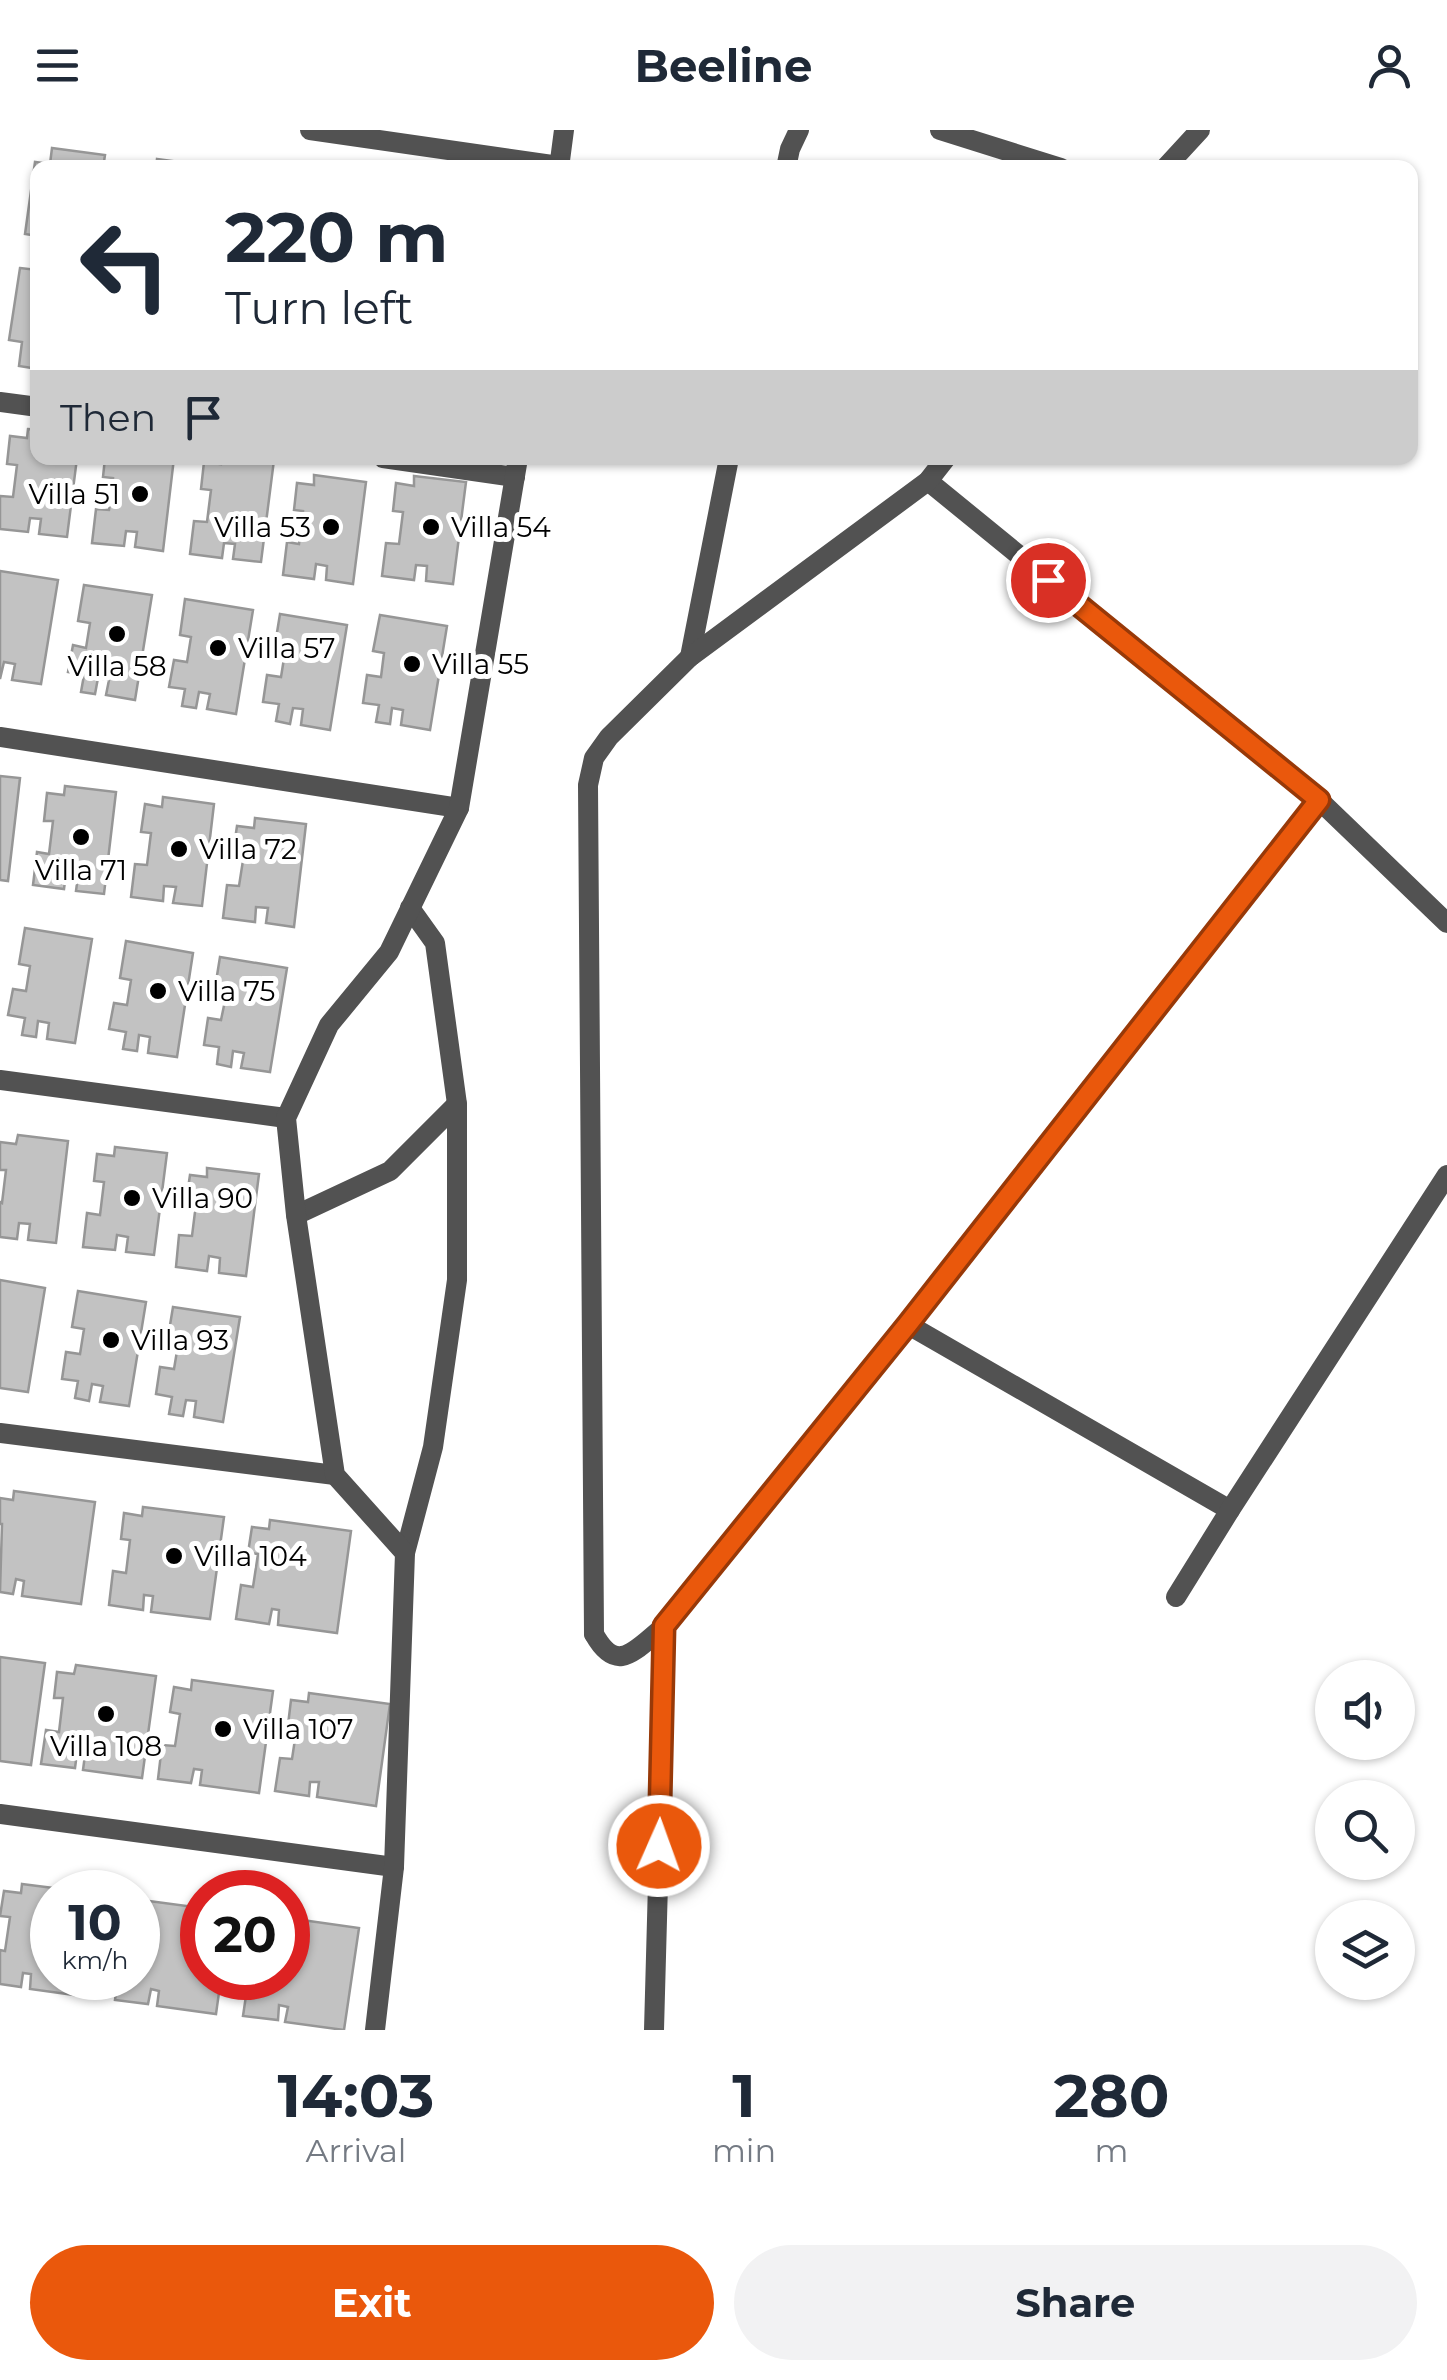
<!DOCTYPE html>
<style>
body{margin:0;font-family:Montserrat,sans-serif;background:#f2f2f3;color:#1f2937;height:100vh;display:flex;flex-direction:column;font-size:38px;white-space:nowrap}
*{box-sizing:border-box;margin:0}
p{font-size:32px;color:#747a83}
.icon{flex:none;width:55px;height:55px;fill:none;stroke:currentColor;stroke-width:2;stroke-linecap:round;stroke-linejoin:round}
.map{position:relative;height:1900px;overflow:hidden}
.panel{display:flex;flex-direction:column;background:#fff;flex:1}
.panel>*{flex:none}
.top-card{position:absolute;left:30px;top:30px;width:1388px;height:305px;border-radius:20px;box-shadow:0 2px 8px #0004;background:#fff;color:#1f2937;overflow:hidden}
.controls{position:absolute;left:1315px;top:1530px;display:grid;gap:20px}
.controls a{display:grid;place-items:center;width:100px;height:100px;border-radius:50%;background:#fff;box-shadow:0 2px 8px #0004;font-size:50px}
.speed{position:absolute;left:30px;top:1740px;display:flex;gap:20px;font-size:50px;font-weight:700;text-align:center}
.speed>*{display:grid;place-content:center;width:130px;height:130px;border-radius:50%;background:#fff;box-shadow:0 2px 8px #0004;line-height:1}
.speed small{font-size:25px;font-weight:400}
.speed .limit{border:15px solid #d22;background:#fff;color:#111}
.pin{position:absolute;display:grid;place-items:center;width:85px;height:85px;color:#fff;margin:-42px;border:5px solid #fff;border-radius:50%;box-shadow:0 2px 10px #0007}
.me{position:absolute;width:110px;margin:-55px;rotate:2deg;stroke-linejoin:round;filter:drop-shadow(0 0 8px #0008)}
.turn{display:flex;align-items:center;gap:35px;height:210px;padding:0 30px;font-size:45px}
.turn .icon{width:130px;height:130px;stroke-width:2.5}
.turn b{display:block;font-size:70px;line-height:85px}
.then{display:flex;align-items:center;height:95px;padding:0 30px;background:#0003;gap:20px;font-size:38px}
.eta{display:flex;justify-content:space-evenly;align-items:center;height:170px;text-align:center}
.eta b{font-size:60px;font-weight:700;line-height:70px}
.button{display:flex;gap:20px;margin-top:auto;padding:20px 30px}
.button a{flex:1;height:115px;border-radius:60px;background:#ea580c;color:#fff;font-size:40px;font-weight:700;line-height:115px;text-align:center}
.button a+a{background:#f2f2f3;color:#1f2937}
header{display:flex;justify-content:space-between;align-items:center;height:130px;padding:0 30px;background:#fff;font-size:45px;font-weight:700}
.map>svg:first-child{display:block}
</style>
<header><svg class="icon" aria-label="menu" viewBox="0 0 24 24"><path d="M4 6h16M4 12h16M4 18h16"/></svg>Beeline<svg class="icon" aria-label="person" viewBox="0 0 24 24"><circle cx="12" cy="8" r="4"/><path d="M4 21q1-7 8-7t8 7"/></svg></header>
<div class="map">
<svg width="1447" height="1900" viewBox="0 0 1447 1900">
<rect width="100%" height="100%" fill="#fff"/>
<!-- building -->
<g fill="#c2c2c2" stroke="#969696" stroke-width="2.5">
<polygon points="52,18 105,25 103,38 38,38 38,106 25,104 35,32 50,34"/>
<polygon points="157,29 210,36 210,38 156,38"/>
<polygon points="20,138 38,140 38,239 19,236 22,212 9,210"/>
<polygon points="28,299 38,300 38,328 77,328 67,407 39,404 41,389 30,388 28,402 0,399 0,366 13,367 17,335 7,334 10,306 27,308"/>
<polygon points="105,328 174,328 163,421 135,417 137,402 126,401 124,416 92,413 96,379 109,380 113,348 103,347"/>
<polygon points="222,328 274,330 261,432 233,429 235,414 224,413 222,428 190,424 194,391 207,392 211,360 201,359 204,332 221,334"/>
<polygon points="314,345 366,352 353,454 326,450 327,436 316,434 314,449 283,445 287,412 299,414 303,381 294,380 297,353 314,355"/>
<polygon points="414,346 466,352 453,454 426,451 427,436 416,435 414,450 382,446 386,413 399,414 403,382 393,381 396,353 414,356"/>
<polygon points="0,441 58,450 41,554 12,550 15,534 4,532 0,549"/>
<polygon points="84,455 152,465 135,570 106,565 109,550 98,548 95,564 81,562 84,545 68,542 73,515 86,518 90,493 78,491"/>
<polygon points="185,469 253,480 236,584 207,579 210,564 199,562 196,578 182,576 185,559 169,557 174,530 187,532 191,507 180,505"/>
<polygon points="280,484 347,495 330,600 301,595 303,579 293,578 290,594 276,591 279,574 263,572 267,545 281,547 285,522 274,521"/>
<polygon points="380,485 447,496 430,600 401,595 403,580 392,578 390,594 376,592 379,575 363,573 367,545 381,547 384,523 373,521"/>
<polygon points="0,646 20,648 8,751 0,750"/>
<polygon points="65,656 116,662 104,764 76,761 78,746 66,744 64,759 33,755 37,722 49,724 53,691 44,691 47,663 64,665"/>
<polygon points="163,667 214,674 202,776 173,773 176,757 164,756 163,771 131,767 135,734 147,735 151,703 141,702 145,674 162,677"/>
<polygon points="255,688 306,694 294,797 266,793 268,778 256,777 255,792 223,788 227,755 239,756 244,724 233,723 237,696 254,698"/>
<polygon points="25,798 92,809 75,913 47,909 49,893 38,891 36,907 22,905 25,888 8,885 13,859 26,861 30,836 19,834"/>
<polygon points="126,811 193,823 177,927 148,923 150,907 139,905 137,921 123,919 126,902 109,899 114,873 127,875 131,850 120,848"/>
<polygon points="220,827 287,838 270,942 241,938 244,923 233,921 231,937 217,934 219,917 204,915 208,888 221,890 226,866 214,864"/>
<polygon points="18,1005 68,1011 56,1113 28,1110 30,1094 19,1093 17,1109 0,1107 0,1072 2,1073 6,1040 0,1040 0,1012 16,1014"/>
<polygon points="115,1017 167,1023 154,1125 126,1122 128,1107 117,1105 115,1120 83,1117 87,1083 100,1085 104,1052 94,1051 97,1024 114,1026"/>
<polygon points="207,1038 259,1044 246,1146 219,1143 220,1128 209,1126 207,1141 176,1137 179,1105 192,1106 196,1074 186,1072 190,1045 207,1047"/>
<polygon points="0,1150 45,1158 28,1262 0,1258"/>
<polygon points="78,1161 146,1172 129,1276 100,1272 103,1256 92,1254 89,1271 75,1268 78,1251 62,1249 66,1222 80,1224 84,1199 72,1197"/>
<polygon points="173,1177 240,1187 223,1292 194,1287 196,1271 186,1270 183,1286 169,1284 172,1267 156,1264 160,1237 174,1239 178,1215 167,1213"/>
<polygon points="14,1361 95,1372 81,1474 22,1466 24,1451 16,1449 13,1464 0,1462 2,1394 0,1394 0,1368 13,1370"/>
<polygon points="143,1377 224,1387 210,1489 151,1482 153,1466 144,1465 143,1480 109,1475 113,1441 126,1443 130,1410 121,1409 124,1383 142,1386"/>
<polygon points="270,1390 351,1401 337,1503 278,1495 279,1480 272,1479 269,1494 236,1489 241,1455 253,1457 258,1424 248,1423 252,1397 269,1399"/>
<polygon points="0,1527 45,1533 31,1635 0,1631"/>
<polygon points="76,1535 156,1546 142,1648 83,1640 85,1625 77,1623 75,1638 41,1634 46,1600 59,1602 63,1568 54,1568 57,1542 74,1544"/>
<polygon points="192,1550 273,1561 259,1663 200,1655 202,1640 194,1639 191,1653 158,1649 162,1615 175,1616 180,1584 170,1582 174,1557 191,1560"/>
<polygon points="309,1563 390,1574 376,1676 317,1667 319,1652 310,1652 309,1666 275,1661 280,1628 292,1629 297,1596 288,1595 291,1570 308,1572"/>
<polygon points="22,1754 85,1762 52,1762 52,1848 92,1848 89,1867 30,1859 31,1844 23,1843 21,1857 0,1854 0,1820 5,1821 10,1787 0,1786 4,1761 21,1763"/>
<polygon points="149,1771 202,1778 202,1848 221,1848 216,1884 157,1876 159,1861 151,1859 148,1874 115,1870 118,1848 138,1848 138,1779 148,1780"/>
<polygon points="288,1788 359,1798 344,1900 285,1892 288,1877 279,1875 278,1890 243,1886 248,1852 262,1853 262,1848 288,1848"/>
</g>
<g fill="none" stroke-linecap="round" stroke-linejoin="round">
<!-- lane -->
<g stroke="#525252" stroke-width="20">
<polyline points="940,0 1061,38"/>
<polyline points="786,38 790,19 799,0"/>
<polyline points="928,351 1319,670 1447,793"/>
<polyline points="690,527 729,328"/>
<polyline points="296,1085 390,1041 457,974"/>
<polyline points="907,1194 1230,1380"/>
<polyline points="405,1423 433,1317 457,1150 457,974 435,813 410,778"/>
<polyline points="1176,1467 1230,1380 1447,1045"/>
<path d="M 594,1504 C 618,1547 636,1518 665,1496 L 907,1194 L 1319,670"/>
<polyline points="654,1900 665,1496"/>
</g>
<!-- street -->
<g stroke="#525252" stroke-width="20">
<polyline points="310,0 559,36"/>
<polyline points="559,38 564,0"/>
<polyline points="1165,38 1200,0"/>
<polyline points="0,272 38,277"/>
<polyline points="383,328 515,347"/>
<polyline points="0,607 459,678"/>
<polyline points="0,950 286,988"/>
<polyline points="0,1303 335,1345"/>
<polyline points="594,1504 588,655 594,628 609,607 690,527 928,351 946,328"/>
<polyline points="0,1684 394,1737"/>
<polyline points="375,1900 394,1737 405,1423 335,1345 296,1085 286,988 329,895 389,822 459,678 518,328"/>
</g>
</g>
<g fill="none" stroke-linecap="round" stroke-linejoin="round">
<defs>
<polyline id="route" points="659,1716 664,1496 908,1194 1319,670 1048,450"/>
</defs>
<!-- route casing -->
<use href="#route" stroke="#983908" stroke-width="25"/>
<!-- route -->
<use href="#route" stroke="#ea580c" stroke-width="18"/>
</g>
<!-- markers -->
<g fill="#000" stroke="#fff" stroke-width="4">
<circle cx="140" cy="364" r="10"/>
<circle cx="331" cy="397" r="10"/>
<circle cx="431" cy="397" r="10"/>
<circle cx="117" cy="504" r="10"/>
<circle cx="218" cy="518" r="10"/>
<circle cx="412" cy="534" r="10"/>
<circle cx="81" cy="707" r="10"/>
<circle cx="179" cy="719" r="10"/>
<circle cx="158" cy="861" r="10"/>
<circle cx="132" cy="1068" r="10"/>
<circle cx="111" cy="1210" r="10"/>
<circle cx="174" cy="1426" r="10"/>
<circle cx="106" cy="1584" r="10"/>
<circle cx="223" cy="1599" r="10"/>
</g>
<g text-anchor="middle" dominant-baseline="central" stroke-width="10" stroke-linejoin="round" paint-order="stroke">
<!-- poi labels -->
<g font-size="28" fill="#000" stroke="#fff" text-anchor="start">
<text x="120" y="364" text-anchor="end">Villa 51</text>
<text x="311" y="397" text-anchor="end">Villa 53</text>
<text x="451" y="397">Villa 54</text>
<text x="238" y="518">Villa 57</text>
<text x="432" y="534">Villa 55</text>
<text x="117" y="536" text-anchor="middle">Villa 58</text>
<text x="199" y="719">Villa 72</text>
<text x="81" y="740" text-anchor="middle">Villa 71</text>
<text x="178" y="861">Villa 75</text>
<text x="152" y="1068">Villa 90</text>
<text x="131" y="1210">Villa 93</text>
<text x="194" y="1426">Villa 104</text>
<text x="243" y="1599">Villa 107</text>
<text x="106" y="1616" text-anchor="middle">Villa 108</text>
</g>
</g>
</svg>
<div class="controls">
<a><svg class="icon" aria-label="sound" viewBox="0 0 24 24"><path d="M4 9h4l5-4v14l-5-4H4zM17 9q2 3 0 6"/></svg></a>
<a><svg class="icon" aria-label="search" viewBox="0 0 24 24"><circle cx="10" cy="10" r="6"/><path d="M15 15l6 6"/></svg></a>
<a><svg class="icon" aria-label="layers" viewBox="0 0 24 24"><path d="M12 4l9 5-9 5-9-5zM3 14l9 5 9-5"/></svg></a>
</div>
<div class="speed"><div>10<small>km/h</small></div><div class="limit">20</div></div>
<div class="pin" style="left:1048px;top:450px;background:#d93025"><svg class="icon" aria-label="arrive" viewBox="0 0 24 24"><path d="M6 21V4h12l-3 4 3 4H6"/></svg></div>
<svg class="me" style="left:659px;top:1716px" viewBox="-20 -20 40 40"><circle r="17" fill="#ea580c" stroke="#fff" stroke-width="3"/><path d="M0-11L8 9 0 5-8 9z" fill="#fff"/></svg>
<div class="top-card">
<div class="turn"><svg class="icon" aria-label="left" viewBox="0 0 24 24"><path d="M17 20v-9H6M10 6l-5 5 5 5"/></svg><div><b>220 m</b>Turn left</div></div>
<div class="then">Then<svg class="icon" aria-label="arrive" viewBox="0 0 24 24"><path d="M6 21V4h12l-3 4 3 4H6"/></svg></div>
</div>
</div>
<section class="panel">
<div class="eta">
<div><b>14:03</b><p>Arrival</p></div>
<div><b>1</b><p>min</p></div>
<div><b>280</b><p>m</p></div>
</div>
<div class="button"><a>Exit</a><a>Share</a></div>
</section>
